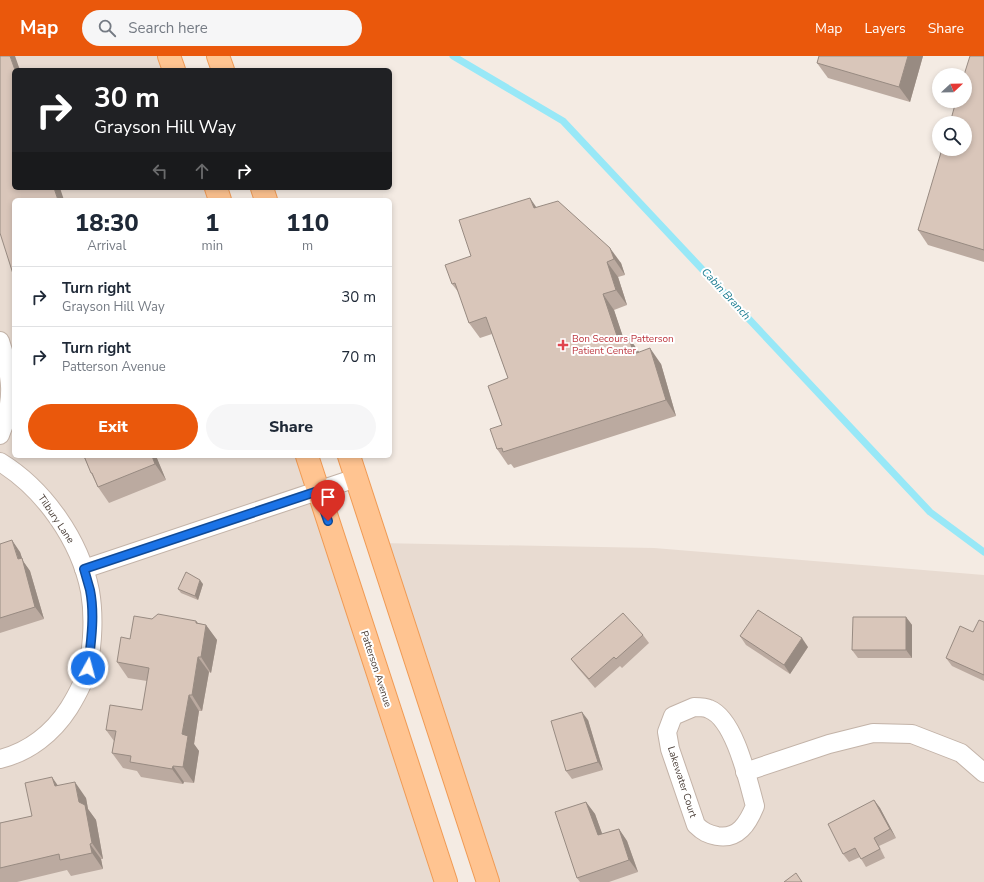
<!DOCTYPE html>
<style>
body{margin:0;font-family:"Nunito Sans",sans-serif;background:#f6f6f7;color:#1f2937;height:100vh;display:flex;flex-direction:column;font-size:15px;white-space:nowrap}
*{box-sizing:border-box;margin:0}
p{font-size:13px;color:#747a83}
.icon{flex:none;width:22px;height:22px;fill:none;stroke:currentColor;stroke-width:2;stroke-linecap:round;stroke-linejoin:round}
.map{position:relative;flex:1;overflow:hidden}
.panel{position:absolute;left:12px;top:142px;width:380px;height:260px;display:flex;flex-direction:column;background:#fff;border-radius:6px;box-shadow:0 2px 6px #0003}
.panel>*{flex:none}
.top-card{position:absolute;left:12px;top:12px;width:380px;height:122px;border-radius:6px;box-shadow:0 2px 6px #0003;background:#202124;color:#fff;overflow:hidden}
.needle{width:26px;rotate:68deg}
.controls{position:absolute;left:932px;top:12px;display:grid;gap:8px}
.controls a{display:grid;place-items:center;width:40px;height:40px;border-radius:50%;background:#fff;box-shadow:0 2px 6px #0003;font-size:20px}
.pin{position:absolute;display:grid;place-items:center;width:34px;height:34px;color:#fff;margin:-41px -17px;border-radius:50% 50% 50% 0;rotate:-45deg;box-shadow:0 0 4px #0007}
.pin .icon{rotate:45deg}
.me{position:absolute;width:44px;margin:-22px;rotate:7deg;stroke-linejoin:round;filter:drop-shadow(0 0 3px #0008)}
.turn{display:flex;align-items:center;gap:14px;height:84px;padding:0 16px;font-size:18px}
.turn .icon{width:52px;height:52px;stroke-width:2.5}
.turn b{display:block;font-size:28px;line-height:34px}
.lanes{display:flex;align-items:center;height:38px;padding:0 16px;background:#0003;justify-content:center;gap:20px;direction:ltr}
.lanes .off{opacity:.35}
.eta{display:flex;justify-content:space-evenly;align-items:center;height:68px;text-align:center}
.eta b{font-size:24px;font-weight:800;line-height:28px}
.primary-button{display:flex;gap:8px;margin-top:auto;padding:8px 16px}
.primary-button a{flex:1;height:46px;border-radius:24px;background:#ea580c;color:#fff;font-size:16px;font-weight:800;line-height:46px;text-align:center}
.primary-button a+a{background:#f6f6f7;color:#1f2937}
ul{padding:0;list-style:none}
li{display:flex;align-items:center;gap:12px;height:60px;padding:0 16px;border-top:1px solid #e0e1e3}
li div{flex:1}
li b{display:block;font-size:15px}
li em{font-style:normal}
header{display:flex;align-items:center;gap:24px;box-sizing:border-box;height:56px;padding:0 20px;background:#ea580c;color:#fff}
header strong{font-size:19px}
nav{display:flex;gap:22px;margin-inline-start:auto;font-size:14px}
.search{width:280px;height:36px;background:#f6f6f7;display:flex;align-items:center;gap:10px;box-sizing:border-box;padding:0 14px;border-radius:22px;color:#747a83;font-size:15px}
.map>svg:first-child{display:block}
</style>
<header>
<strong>Map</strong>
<div class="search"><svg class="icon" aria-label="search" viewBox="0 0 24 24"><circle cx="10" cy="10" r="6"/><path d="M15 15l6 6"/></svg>Search here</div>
<nav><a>Map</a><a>Layers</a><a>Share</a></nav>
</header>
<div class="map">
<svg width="984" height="826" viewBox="0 0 984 826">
<rect width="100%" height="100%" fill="#f4ebe3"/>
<!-- residential -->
<g fill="#e8dbd1">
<polygon points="0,0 169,0 173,14 14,14 14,132 214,132 218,144 14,144 14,400 306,400 446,826 0,826"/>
<polygon points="377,487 654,492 984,519 984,826 488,826"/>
</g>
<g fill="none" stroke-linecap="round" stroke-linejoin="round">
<!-- stream -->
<polyline stroke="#98e8f7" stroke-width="7" points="453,0 563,65 930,456 984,496"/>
<defs>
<g id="minor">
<path d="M 0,285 C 12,321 15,343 0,379"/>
<path d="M 0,406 C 44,433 80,484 90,535 C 94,558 93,587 88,610 C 85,625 77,639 69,652 C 53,677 29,696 0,703"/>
<polyline points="84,513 356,422"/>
<path d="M 694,651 C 699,651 705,651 709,653 C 735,663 748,725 755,750 C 748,767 738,784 717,780 C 708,778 703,776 696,769 L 670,693 L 667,676 L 673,660 Z"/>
<polyline points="745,716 829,688 873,677 912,678 961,697 984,717"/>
</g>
<g id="primary">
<polyline points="169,0 174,14"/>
<polyline points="218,0 223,14"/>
<polyline points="216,132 220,144"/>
<polyline points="262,132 266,144"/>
<polyline points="307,400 446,826"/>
<polyline points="349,400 488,826"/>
</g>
</defs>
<!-- minor casing -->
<use href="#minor" stroke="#c3b3a8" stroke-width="20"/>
<!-- primary casing -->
<use href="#primary" stroke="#f09b55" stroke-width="24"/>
<!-- minor -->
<use href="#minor" stroke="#fff" stroke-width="18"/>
<!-- primary -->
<use href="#primary" stroke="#ffc491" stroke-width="22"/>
</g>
<!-- wall -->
<g fill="#bbaaa0">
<polygon points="819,0 923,0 910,46 828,22 817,7"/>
<polygon points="984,0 984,206 928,189 918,174"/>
<polygon points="536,151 621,207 625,219 618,221 627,249 614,254 623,281 639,296 661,308 676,360 514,412 511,408 508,409 497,393 502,369 508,322 492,278 480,282 469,267 459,237 452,228 471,200"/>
<polygon points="82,400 156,400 166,424 109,447 98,431 91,417 85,403"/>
<polygon points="0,488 20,496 23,505 30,515 44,563 0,577"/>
<polygon points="203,528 198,544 181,537 178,533"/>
<polygon points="906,561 912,569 912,602 858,602 852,594"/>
<polygon points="152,563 196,565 198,567 206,569 217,584 211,617 209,616 202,655 199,655 194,688 199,695 194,727 184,726 183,728 141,721 137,715 123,712 112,697 114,685 106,674 142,654 147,625 128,622 117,606 130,583"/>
<polygon points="984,566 984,625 952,610 946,602"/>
<polygon points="643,579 649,587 622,612 620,610 595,632 577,611 571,603"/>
<polygon points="740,580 808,591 790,618 746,589"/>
<polygon points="588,664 603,714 572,723 566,715"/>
<polygon points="58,730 86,742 88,753 96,764 103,803 101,803 103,813 71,820 67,814 17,826 0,826 0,767 32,760"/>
<polygon points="874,744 880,752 896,782 879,790 885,802 866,811 860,801 849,806 843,798"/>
<polygon points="586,746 595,758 602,778 619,773 627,785 638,816 609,826 580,826 577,822"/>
</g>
<!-- shaded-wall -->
<g fill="#988b82">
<polygon points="10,0 15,0 20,14 15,14"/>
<polygon points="908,0 923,0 910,46 899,31"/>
<polygon points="54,132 60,132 64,144 58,144"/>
<polygon points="530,142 541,158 534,152"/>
<polygon points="610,192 621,207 625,219 614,203"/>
<polygon points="607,206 618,221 627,249 616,234"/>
<polygon points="603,238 614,254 629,299 618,283"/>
<polygon points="628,280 639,296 645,313 634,298"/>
<polygon points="650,292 661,308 676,360 666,344"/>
<polygon points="152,400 156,400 166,424 155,408"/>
<polygon points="12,484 20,496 23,505 30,515 44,563 35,551"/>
<polygon points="200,524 203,528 198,544 195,540"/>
<polygon points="906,561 912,569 912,602 906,594"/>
<polygon points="196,565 205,577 206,569 217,584 211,617 201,601 196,567"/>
<polygon points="802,582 808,591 790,618 784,609"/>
<polygon points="198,601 209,616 202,655 192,639"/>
<polygon points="189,639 199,655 194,688 199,695 194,727 183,711 182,678"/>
<polygon points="582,656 588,664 603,714 598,706"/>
<polygon points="173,710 184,726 183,728 172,713"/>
<polygon points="52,721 63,737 55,730"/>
<polygon points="75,726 86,742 88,753 96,764 103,803 92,787 79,746"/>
<polygon points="874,744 880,752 896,782 890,773"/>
<polygon points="586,746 595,758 607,791 598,779"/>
<polygon points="619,773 627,785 638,816 629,804"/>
<polygon points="90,788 101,803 103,813 92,797"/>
</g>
<!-- building -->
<g fill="#d9c6ba" stroke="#988b82">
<polygon points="0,0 10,0 15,14 14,14 14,132 54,132 58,144 14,144 14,221 0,177"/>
<polygon points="819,0 908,0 899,31 817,7"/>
<polygon points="970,0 984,0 984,194 918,174 942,93 965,93 965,67 950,67 956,45 965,45 965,19 964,19"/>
<polygon points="530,142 534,152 558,145 610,192 614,203 607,206 616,234 603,238 618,283 628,280 634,298 650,292 666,344 503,396 502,392 497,393 490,373 502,369 488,330 508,322 486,261 469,267 455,227 452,228 445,209 471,200 459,164"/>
<polygon points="84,400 152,400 155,408 98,431 92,417 91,417"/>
<polygon points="12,484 18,503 22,502 35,551 0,562 0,488"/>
<polygon points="186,516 200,524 195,540 178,533"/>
<polygon points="758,554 802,582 784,609 740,580"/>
<polygon points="623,557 643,579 616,603 614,601 589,623 571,603"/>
<polygon points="158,558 196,565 196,567 206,569 201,601 198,601 192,639 189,639 182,678 188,680 183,711 173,710 172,713 130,706 131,700 112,697 116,675 106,674 110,649 142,654 149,612 117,606 121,581 130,583 134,560 152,563"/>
<polygon points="853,561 906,561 906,594 852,594"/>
<polygon points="979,564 984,566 984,619 946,602 960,570 973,576"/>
<polygon points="582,656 598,706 566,715 551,665"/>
<polygon points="52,721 55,730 75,726 79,746 85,749 92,787 90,788 92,797 60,804 59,798 0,812 0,767 32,760 25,727"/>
<polygon points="874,744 890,773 874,782 880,793 861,803 855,792 843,798 828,768"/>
<polygon points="586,746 598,779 619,773 629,804 577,822 555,756"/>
<polygon points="796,817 802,826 784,826"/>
</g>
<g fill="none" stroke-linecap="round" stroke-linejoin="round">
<defs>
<path id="route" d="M 88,612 C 91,586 95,559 90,534 C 88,527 86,520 84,513 L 318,435 L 328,465"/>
</defs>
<!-- route casing -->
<use href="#route" stroke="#114b97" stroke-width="10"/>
<!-- route -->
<use href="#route" stroke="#1a73e8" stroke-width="7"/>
</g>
<!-- markers -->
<path fill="#e0444e" stroke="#fff" stroke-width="1.5" d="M561 283h4v4h4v4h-4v4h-4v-4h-4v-4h4z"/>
<g text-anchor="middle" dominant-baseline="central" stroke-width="4" stroke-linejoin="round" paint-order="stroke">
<!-- health labels -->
<g font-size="10" fill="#be3a42" stroke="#fff" text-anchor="start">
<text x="572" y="283">Bon Secours Patterson<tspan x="572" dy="12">Patient Center</tspan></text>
</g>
<!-- street labels -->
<g font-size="10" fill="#463a33" stroke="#fff">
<text transform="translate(56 463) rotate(56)">Tilbury Lane</text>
<text transform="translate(376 613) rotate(72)">Patterson Avenue</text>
<text transform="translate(682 726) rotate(72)">Lakewater Court</text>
</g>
<!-- water labels -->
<g font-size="11" font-style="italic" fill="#1d7d91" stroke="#fff">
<text transform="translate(726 238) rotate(47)">Cabin Branch</text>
</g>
</g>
</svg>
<div class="controls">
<a><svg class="needle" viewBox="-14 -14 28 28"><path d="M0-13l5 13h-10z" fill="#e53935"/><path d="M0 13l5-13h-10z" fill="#747a83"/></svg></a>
<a><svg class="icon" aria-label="search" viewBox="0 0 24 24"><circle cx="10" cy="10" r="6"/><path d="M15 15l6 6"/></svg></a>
</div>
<div class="pin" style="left:328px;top:465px;background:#d93025"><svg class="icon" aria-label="arrive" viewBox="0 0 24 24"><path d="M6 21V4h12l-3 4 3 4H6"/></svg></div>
<svg class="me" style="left:88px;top:612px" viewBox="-20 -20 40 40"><circle r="17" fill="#1a73e8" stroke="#fff" stroke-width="3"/><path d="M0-11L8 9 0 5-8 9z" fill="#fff"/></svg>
<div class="top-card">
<div class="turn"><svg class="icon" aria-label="right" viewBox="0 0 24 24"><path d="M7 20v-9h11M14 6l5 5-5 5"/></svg><div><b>30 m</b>Grayson Hill Way</div></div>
<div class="lanes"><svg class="icon off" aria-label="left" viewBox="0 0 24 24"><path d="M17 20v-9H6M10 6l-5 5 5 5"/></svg><svg class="icon off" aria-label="ahead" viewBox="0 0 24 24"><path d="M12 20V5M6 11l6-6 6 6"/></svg><svg class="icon" aria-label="right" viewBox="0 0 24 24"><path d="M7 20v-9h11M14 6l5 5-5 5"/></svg></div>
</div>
<section class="panel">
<div class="eta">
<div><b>18:30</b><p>Arrival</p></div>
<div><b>1</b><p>min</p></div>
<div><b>110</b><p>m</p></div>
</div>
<ul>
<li><svg class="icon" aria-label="right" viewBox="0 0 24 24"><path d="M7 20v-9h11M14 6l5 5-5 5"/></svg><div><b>Turn right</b><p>Grayson Hill Way</p></div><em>30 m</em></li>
<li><svg class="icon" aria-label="right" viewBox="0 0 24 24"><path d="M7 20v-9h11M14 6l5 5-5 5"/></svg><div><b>Turn right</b><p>Patterson Avenue</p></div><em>70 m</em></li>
</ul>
<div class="primary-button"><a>Exit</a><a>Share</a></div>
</section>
</div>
